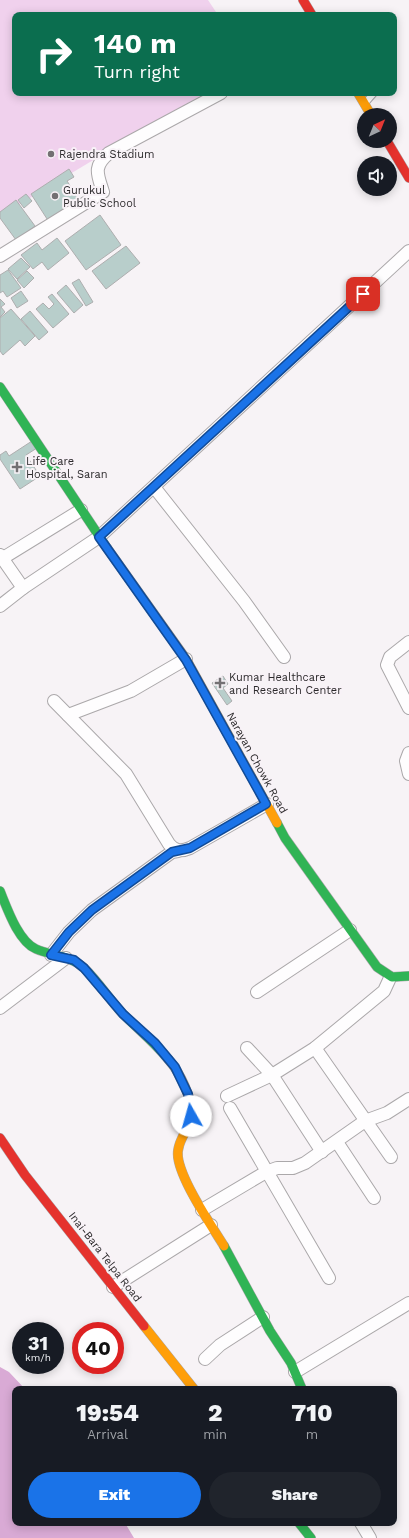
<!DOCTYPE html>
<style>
body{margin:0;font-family:"Work Sans",sans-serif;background:#20242c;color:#f1f3f6;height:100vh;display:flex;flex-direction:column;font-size:15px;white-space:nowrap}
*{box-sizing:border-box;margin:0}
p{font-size:13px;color:#9ea1a6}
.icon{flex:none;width:22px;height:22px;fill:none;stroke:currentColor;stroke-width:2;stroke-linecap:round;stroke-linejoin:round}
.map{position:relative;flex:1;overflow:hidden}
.panel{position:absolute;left:12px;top:1386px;width:385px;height:140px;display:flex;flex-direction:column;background:#171b24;border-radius:8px;box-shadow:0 2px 10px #0003}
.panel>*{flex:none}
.banner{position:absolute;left:12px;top:12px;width:385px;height:84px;border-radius:8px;box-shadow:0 2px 10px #0003;background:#0b6e4f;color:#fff;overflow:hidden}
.needle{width:26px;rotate:43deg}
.tools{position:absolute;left:357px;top:108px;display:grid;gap:8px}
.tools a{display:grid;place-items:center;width:40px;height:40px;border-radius:50%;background:#171b24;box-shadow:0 2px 10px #0003;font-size:20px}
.speed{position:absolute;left:12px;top:1322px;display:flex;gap:8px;font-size:20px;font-weight:700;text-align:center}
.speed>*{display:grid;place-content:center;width:52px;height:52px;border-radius:50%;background:#171b24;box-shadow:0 2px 10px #0003;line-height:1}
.speed small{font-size:10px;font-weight:400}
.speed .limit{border:6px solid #d22;background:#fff;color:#111}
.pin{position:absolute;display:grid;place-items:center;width:34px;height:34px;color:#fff;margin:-17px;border-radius:8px;box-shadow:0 2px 6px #0006}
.me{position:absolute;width:44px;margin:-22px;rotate:353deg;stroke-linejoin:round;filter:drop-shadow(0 0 3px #0008)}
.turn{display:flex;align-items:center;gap:14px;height:84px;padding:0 16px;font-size:18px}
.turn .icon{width:52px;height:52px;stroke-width:2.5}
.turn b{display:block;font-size:28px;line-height:34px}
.eta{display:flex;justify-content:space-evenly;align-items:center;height:68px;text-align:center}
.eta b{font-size:24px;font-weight:800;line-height:28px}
.action{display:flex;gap:8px;margin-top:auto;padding:8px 16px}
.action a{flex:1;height:46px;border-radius:24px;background:#1a73e8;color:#fff;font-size:16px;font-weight:800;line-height:46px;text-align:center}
.action a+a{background:#20242c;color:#f1f3f6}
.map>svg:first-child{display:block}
</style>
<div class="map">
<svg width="409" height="1538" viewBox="0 0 409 1538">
<rect width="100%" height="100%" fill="#f7f3f6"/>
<!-- green -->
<polygon fill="#f0d1ed" points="0,0 208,0 218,15 15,15 15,93 205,93 0,216"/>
<!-- water -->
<polygon fill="#d9aad5" points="0,1367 9,1372 25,1389 15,1389 15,1523 125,1523 134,1538 0,1538"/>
<!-- building -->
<g fill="#b8cecb" stroke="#aeaeaf">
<polygon points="69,169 74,177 67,181 79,199 63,209 65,212 49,222 31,194"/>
<polygon points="26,194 32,201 24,208 18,200"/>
<polygon points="16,200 35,226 16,240 0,218 0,212"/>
<polygon points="100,215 121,245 86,270 65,241"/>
<polygon points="57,238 69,253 48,270 42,262 33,269 21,255 37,243 42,250"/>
<polygon points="126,246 140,263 106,289 92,271"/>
<polygon points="21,258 30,267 17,279 8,269"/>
<polygon points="8,270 21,288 7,297 3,291 0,293 0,275"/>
<polygon points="27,271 34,278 24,288 17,280"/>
<polygon points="79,279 93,302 86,306 72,283"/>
<polygon points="66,285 83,305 74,313 57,293"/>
<polygon points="21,291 28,301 17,308 11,298"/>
<polygon points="52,294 69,314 53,328 36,309 43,303 49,309 54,304 48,297"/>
<polygon points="0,299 5,304 1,307 5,312 0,317"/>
<polygon points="11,309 35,336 25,346 20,340 3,355 0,351 0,318"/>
<polygon points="30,311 48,332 39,340 21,319"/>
<polygon points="32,441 37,448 26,455 40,476 20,489 0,459 0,455 6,451 9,456"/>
<polygon points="223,676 228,684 223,688 232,701 227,705 212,683"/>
</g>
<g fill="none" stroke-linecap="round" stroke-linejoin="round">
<defs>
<polyline id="lane" points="366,102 374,93"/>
<g id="street">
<path d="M 0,256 L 103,192 C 98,175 92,167 109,153 L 221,93"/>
<polyline points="154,487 244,601 284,657"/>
<polyline points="0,555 23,588"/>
<polyline points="3,558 81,510"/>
<polyline points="0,606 23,588 99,537 409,251"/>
<polyline points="409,642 390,657 387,665 409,708"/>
<path d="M 54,701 L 126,774 L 169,844 C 175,851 181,852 190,848 L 267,804"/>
<polyline points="68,715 131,691 186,659"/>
<polyline points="409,753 406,761 409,774"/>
<polyline points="51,955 69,932 92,910 172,852 178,851"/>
<polyline points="257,992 350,930"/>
<polyline points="0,1008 66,958"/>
<polyline points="247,1048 272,1075 322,1152"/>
<polyline points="315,1048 391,1157"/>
<polyline points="227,1096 272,1075 315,1048 384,991 390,978"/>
<polyline points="230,1108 329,1278"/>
<polyline points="337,1142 374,1198"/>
<polyline points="202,1210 266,1172 277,1168 293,1168 305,1163 365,1121 387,1113 409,1099"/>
<polyline points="113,1287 211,1225"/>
<polyline points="205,1359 220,1345 263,1317"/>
<polyline points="295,1372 409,1303"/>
<polyline points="361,1523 370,1538"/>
</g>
<g id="fast">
<polyline points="0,387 107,548"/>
<polyline points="277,823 285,838 377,967 392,977 409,976"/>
<path d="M 0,891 C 7,908 18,941 36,949 C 52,956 70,955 84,968 C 98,981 109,999 123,1014 C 138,1029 154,1042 168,1059"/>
<polyline points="224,1246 270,1331 291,1363 302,1389"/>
<polyline points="299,1523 311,1538"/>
</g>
<g id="slow">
<polyline points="358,93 371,115"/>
<polyline points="107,548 186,659 277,823"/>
<path d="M 168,1059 C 179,1071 194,1100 191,1117 C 188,1131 176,1143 178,1157 C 181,1181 211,1225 224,1246"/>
<polyline points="144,1326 194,1389"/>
</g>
<g id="jam">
<polyline points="303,0 312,15"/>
<polyline points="387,141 409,178"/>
<polyline points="0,1138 25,1175 144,1326"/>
</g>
</defs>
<!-- lane casing -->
<use href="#lane" stroke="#aba8aa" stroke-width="8"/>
<!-- street casing -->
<use href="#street" stroke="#aba8aa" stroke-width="14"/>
<!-- fast casing -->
<use href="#fast" stroke="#aba8aa" stroke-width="10"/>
<!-- slow casing -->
<use href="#slow" stroke="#aba8aa" stroke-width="10"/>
<!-- jam casing -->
<use href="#jam" stroke="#aba8aa" stroke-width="10"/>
<!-- lane -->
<use href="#lane" stroke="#fefdfe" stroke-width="6"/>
<!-- street -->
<use href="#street" stroke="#fefdfe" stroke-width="12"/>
<!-- fast -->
<use href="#fast" stroke="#30b455" stroke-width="9"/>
<!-- slow -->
<use href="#slow" stroke="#ff9f0a" stroke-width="9"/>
<!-- jam -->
<use href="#jam" stroke="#e5322d" stroke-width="9"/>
</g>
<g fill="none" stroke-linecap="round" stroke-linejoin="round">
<defs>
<polyline id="route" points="191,1116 188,1094 175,1067 155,1043 123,1014 84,968 74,960 51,955 69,932 92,910 172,852 190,848 266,804 186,660 99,537 363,294"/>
</defs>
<!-- route casing -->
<use href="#route" stroke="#114b97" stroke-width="10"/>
<!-- route -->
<use href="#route" stroke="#1a73e8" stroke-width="7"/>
</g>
<!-- markers -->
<g fill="#737073" stroke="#f8f2f7" stroke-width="1.5">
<circle cx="51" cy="154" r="4"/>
<circle cx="55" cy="196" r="4"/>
<path d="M15 461h4v4h4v4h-4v4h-4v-4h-4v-4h4z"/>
<path d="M218 677h4v4h4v4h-4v4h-4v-4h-4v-4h4z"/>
</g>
<g text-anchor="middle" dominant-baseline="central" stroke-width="4" stroke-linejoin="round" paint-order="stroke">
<!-- poi labels -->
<g font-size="11" fill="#2c2a2c" stroke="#f8f2f7" text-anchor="start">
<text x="59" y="154">Rajendra Stadium</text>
<text x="63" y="190">Gurukul<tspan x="63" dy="13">Public School</tspan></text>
<text x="26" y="461">Life Care<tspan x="26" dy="13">Hospital, Saran</tspan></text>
<text x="229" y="677">Kumar Healthcare<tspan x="229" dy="13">and Research Center</tspan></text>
</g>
<!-- street labels -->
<g font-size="11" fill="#2c2a2c" stroke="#f8f2f7">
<text transform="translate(257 763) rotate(61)">Narayan Chowk Road</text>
<text transform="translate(105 1257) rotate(52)">Inai-Bara Telpa Road</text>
</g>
</g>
</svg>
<div class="tools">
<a><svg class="needle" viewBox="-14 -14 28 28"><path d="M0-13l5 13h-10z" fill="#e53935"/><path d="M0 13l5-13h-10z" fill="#9ea1a6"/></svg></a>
<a><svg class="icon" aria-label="sound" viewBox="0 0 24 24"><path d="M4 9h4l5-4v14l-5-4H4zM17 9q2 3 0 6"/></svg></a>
</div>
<div class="speed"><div>31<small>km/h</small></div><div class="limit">40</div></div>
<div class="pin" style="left:363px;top:294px;background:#d93025"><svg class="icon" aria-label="arrive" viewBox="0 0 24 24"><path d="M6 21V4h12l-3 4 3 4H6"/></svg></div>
<svg class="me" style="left:191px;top:1116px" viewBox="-20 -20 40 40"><circle r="19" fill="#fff"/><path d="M0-13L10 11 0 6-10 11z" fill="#1a73e8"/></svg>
<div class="banner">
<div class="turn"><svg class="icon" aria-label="right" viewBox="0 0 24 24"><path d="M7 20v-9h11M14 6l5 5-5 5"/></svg><div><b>140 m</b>Turn right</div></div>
</div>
<section class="panel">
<div class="eta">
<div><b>19:54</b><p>Arrival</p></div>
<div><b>2</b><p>min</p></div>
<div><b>710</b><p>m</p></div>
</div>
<div class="action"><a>Exit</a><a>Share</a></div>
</section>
</div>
